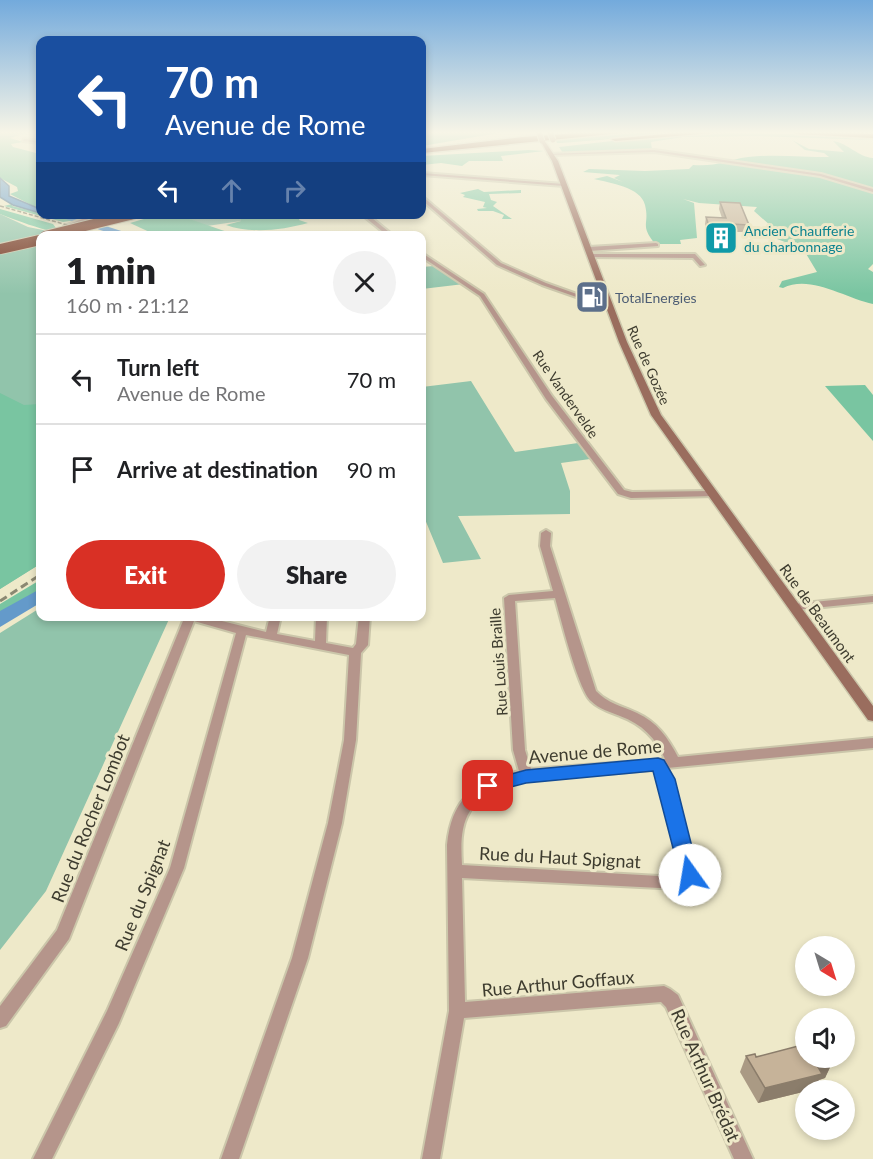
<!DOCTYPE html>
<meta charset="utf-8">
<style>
body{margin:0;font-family:Lato,sans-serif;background:#f2f2f2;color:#202124;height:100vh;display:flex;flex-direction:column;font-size:22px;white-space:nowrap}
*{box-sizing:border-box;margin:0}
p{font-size:20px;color:#757577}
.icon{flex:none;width:33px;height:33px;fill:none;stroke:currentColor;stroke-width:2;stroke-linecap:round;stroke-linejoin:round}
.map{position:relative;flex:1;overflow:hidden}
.details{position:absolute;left:36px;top:231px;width:390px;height:390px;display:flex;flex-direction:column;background:#fff;border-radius:12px;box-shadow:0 3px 9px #0003}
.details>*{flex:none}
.banner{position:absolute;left:36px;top:36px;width:390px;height:183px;border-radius:12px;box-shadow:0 3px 9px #0003;background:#1a4fa0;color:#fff;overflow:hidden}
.needle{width:39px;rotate:142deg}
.tools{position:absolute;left:795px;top:936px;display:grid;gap:12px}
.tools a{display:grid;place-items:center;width:60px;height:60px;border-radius:50%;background:#fff;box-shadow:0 3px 9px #0003;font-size:30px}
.pin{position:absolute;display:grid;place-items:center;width:51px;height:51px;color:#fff;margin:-26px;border-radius:12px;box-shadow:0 3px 9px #0006}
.me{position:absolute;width:66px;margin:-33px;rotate:347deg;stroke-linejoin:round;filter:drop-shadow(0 0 4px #0008)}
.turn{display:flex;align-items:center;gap:21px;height:126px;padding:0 30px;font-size:27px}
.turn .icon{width:78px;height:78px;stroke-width:2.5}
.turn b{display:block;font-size:42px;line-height:51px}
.lanes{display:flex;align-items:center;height:57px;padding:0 30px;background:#0003;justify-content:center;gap:30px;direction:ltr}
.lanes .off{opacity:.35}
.round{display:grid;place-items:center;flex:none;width:63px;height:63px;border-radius:32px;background:#f2f2f2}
.overview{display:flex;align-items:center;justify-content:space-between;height:102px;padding:0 30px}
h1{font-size:36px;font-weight:800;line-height:45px}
.action{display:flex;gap:12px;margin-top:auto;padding:12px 30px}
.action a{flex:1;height:69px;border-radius:36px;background:#d93025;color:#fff;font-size:24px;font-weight:800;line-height:69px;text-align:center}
.action a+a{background:#f2f2f2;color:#202124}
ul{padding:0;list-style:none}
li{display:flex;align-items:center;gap:18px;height:90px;padding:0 30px;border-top:2px solid #e0e0e0}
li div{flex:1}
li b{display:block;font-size:22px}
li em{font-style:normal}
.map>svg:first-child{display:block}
</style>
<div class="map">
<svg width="873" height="1159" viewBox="0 0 873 1159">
<rect width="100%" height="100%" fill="#eee9c9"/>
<!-- green -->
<g fill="#91c4ab">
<polygon points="0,214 28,227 68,235 40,236 40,564 0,589"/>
<polygon points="178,215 266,215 240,216 241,221 207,226"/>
<polygon points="434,266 464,284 422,289 422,267"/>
<polygon points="471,381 515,452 578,443 590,459 561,463 570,491 570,514 458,516 481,559 443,563 422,512 422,387"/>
<polygon points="40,608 40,616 170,617 46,891 0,950 0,633"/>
</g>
<!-- forest -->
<g fill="#79c5a1">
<polygon points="0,132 39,132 2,136 20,135 10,138 23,142 11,144 13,147 40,154 40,214 75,215 71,217 76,220 63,222 4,206 12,204 12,206 33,211 37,208 10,194 18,191 17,187 0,178"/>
<polygon points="422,132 504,132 422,146"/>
<polygon points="639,133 687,133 561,143 557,143 555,138"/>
<polygon points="721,133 794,134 873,140 757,136 683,137 651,142 652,150 563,153 559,147 648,137"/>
<path d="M 792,140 L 809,149 L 844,152 L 833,141 C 848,143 858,157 873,158 L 873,264 L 868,269 L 873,272 L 873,304 C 845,298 810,274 783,288 L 779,287 L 782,281 L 817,272 L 802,247 L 780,244 L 785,242 L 777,239 L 781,235 L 754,211 L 757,207 L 699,203 L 683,199 L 694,203 L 697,238 L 680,240 L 681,244 L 655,244 C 639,224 650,225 645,205 C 641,187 610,183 594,179 L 607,176 L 623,182 L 614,178 L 620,175 L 583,172 L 589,169 L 645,171 L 689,169 L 693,165 C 716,167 726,160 748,157 C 774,154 803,157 829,157 L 824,153 L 805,150 Z"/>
<polygon points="529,150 544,151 501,156 503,161 469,161 462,166 441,163 422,165 422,156"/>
<polygon points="478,189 484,192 521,190 521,193 489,194 491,200 497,202 493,206 512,219 502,219 504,215 493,211 478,211 477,209 487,208 483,207 485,202 463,197 465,195 460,193"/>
<path d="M 0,209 L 53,224 L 56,228 L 93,235 C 53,235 35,227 0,214 Z"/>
<polygon points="161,214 178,215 236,235 156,235 130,223"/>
<path d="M 268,215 L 302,215 L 299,220 L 308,223 C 283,230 250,234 226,225 L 241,221 L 239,216 Z"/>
<polygon points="865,385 873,395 873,441 825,386"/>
<polygon points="0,393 24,405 40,404 40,564 0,589"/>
<polygon points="40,580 40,590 0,614 0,604"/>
</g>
<!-- water -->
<polygon fill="#649aca" stroke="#597e9c" stroke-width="1.5" points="0,178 9,186 9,196 40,209 40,213 13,205 0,197"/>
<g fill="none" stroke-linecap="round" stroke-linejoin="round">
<!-- river -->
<g fill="#649aca" fill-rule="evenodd">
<polygon points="50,214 68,214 137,236 119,236"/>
<polygon points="40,589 40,603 0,627 0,611"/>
</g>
<defs>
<g id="minor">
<polygon points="24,139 40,141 40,143 23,141"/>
<polygon points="654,150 821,174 873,189 873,192 820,176 654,152 550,155 548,154"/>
<polygon points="422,173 564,184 566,185 564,186 422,175"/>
<polygon points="422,196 501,263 546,283 613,307 608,308 542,285 497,265 422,200"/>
<polygon points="95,214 104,214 69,227 64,226"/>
<polygon points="361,214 367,214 394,236 388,236"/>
<polygon points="656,243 658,244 658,246 589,251 586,249 589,247"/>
<polygon points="422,253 484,294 552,396 624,490 632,492 712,491 717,494 715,496 631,498 618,494 546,399 480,296 422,257"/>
<polygon points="591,254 695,254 705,265 700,266 693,258 589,257 589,255"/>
<path d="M 546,530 L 551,533 L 550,546 L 596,691 C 607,703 622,706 637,713 C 657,722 668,738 678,757 L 873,738 L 873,748 L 667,768 L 673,779 L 697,875 L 695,879 L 679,889 L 462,878 L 465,1002 L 664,986 L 670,989 L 678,995 L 753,1159 L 734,1159 L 666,1007 L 661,1002 L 464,1018 L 440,1159 L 422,1159 L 449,1011 L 447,845 C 452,797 474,783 519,771 L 513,750 L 504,598 L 509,595 L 553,591 L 540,546 L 541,533 ZM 555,598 C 561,619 578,689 591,701 C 599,709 610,712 620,716 C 642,724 656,738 665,759 L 531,769 L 525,750 L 515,601 ZM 654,770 L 659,779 L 682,873 L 677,877 L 462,865 C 461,847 460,827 470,811 C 492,772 565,777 603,774 C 620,773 637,771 654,770 Z"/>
<polygon points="873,596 873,602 794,610 789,607 794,604"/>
<polygon points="185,616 202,616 266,632 270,616 281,616 277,634 315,641 316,616 327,616 326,643 353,648 356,644 359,616 370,616 368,645 361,653 356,740 342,823 308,958 239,1159 221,1159 292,958 328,823 344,740 349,655 246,635 184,868 119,1023 52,1159 33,1159 107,1011 170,868 236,633 194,621 69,939 6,1026 0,1028 0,1006 57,930"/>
</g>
<polygon id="secondary" points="540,140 544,140 558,161 627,342 661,415 873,706 873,721 868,720 651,415 619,342 552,161"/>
<g id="motorway">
<polygon points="594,132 631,132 422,153 422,149 523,137"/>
<polygon points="687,132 725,132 615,141 611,139"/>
<polygon points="793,132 873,134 873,138 796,134"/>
</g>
</defs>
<!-- minor casing -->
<use href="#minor" stroke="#cbc6aa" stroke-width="4"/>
<!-- secondary casing -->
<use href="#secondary" stroke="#cbc6aa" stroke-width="3"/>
<!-- motorway casing -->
<use href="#motorway" stroke="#cbc6aa" stroke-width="3"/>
<!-- minor -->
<use href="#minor" fill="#b5958b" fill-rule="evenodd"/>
<!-- secondary -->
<use href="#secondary" fill="#9a6d5e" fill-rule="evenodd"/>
<!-- motorway -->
<use href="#motorway" fill="#743723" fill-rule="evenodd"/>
<!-- rail-far1 -->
<polyline stroke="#8b8872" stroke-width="1.5" stroke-dasharray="4 2" stroke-linecap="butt" points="0,206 106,236"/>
<!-- rail -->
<polyline stroke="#8b8872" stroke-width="3" stroke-dasharray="8 4.5" stroke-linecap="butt" points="0,601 40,575"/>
<defs>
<g id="secondary-bridge">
<polyline points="539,132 542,141"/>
<polyline points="550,132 553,140"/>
</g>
<polyline id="motorway-bridge-far1" points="128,216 136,214"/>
<g id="motorway-bridge">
<polyline points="45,236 134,214"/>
<polyline points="0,249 40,240"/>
</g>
</defs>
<!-- secondary-bridge casing -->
<use href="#secondary-bridge" stroke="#cbc6aa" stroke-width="7" stroke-linecap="butt"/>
<!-- motorway-bridge-far1 casing -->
<use href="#motorway-bridge-far1" stroke="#cbc6aa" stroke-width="10" stroke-linecap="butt"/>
<!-- motorway-bridge casing -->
<use href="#motorway-bridge" stroke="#cbc6aa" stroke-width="12" stroke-linecap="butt"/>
<!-- secondary-bridge -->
<use href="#secondary-bridge" stroke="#9a6d5e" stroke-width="5"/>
<!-- motorway-bridge-far1 -->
<use href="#motorway-bridge-far1" stroke="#743723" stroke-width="8"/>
<!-- motorway-bridge -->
<use href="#motorway-bridge" stroke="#743723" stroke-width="10"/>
</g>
<!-- wall -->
<g fill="#aa9a84">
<polygon points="720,202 749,225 747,232 735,232 734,241 710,240 705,224 706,217 722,218 719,209"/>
<polygon points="746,1056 806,1058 832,1063 825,1078 819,1080 815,1089 758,1103 740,1072"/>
</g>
<!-- shaded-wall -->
<polygon fill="#8b7d6b" points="832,1063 825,1078 819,1080 815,1089 758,1103 765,1088 818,1067"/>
<!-- building -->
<g fill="#c6b399" stroke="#8b7d6b" stroke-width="1.5">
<polygon points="720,202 740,203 749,225 732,224 735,233 711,232 706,217 726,218"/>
<polygon points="806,1044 806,1058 829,1058 832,1063 818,1067 822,1074 765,1088 746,1056 755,1054 756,1057"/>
</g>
<!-- sky -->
<linearGradient id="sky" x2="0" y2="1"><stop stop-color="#73aadc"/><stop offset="0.45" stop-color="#f7f5e7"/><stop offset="1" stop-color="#f7f5e7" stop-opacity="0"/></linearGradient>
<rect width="873" height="294" fill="url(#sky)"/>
<!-- route -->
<polygon fill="#1a73e8" stroke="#114b97" stroke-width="1.5" points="658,758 664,760 675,779 699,875 696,881 690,883 683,881 680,875 653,771 526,783 488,793 482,791 479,786 482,782 526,770"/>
<!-- icons -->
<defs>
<symbol id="building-square" viewBox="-11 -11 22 22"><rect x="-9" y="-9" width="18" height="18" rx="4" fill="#0f9aa8" stroke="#eee9c9"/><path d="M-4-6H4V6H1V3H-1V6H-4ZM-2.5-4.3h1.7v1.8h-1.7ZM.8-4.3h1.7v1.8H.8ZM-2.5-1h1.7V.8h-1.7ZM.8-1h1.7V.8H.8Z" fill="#fff"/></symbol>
<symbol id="fuel-square" viewBox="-11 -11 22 22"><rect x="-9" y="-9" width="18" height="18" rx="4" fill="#5c6f8a" stroke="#eee9c9"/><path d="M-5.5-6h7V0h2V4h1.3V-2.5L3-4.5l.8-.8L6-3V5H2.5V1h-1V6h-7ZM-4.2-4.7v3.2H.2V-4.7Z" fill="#fff"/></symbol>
</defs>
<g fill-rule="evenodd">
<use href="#building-square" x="702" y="219" width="38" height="38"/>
<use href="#fuel-square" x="573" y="278" width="38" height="38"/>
</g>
<g text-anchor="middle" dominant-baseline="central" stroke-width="6" stroke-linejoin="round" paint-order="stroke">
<!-- far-culture labels -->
<g font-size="14" fill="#0d838f" stroke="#eee9c9" text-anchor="start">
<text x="744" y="230">Ancien Chaufferie<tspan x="744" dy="16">du charbonnage</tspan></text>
</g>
<!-- far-service labels -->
<g font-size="14" fill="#4e5e75" stroke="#eee9c9" text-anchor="start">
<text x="615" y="297">TotalEnergies</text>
</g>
<!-- far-street labels -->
<g font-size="14" fill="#3e3c2f" stroke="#eee9c9">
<text transform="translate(649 365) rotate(66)">Rue de Gozée</text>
<text transform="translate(566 394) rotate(55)">Rue Vandervelde</text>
</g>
<!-- street labels -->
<g font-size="15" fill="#3e3c2f" stroke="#eee9c9">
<text transform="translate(818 613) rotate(54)">Rue de Beaumont</text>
<text transform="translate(498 662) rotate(-94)">Rue Louis Braille</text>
</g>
<!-- near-street labels -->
<g font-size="18" fill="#3e3c2f" stroke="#eee9c9">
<text transform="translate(595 751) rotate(-5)">Avenue de Rome</text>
<text transform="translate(90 818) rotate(-68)">Rue du Rocher Lombot</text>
<text transform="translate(560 857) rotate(3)">Rue du Haut Spignat</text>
<text transform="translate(142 895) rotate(-68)">Rue du Spignat</text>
<text transform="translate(558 983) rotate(-5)">Rue Arthur Goffaux</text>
<text transform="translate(706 1075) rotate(66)">Rue Arthur Brédat</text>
</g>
</g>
</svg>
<div class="tools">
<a><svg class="needle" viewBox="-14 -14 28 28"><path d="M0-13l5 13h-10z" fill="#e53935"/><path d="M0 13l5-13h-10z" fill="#757577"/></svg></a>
<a><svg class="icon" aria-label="sound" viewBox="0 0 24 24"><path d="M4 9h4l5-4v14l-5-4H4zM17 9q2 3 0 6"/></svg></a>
<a><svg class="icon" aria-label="layers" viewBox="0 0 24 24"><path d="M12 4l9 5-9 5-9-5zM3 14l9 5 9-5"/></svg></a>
</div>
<div class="pin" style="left:488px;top:786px;background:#d93025"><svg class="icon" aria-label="arrive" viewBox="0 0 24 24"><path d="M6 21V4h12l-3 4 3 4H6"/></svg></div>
<svg class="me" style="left:690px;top:875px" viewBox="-20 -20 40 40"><circle r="19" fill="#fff"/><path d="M0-13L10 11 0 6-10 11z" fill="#1a73e8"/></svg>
<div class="banner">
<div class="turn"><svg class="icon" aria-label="left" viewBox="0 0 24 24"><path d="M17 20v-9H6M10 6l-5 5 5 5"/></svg><div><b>70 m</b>Avenue de Rome</div></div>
<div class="lanes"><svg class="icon" aria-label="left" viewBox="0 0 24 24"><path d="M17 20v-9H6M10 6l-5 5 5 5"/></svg><svg class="icon off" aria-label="ahead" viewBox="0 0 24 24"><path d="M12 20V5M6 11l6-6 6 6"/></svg><svg class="icon off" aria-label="right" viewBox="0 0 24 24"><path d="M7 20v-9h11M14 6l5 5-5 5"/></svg></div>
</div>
<section class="details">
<div class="overview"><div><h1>1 min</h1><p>160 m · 21:12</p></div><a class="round"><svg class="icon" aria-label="close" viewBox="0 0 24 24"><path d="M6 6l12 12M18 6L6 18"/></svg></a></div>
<ul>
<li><svg class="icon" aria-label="left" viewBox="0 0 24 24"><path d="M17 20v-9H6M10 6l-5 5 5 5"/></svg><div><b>Turn left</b><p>Avenue de Rome</p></div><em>70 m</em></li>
<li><svg class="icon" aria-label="arrive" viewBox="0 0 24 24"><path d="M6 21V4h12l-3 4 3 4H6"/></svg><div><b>Arrive at destination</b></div><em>90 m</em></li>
</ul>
<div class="action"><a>Exit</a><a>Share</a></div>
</section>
</div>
